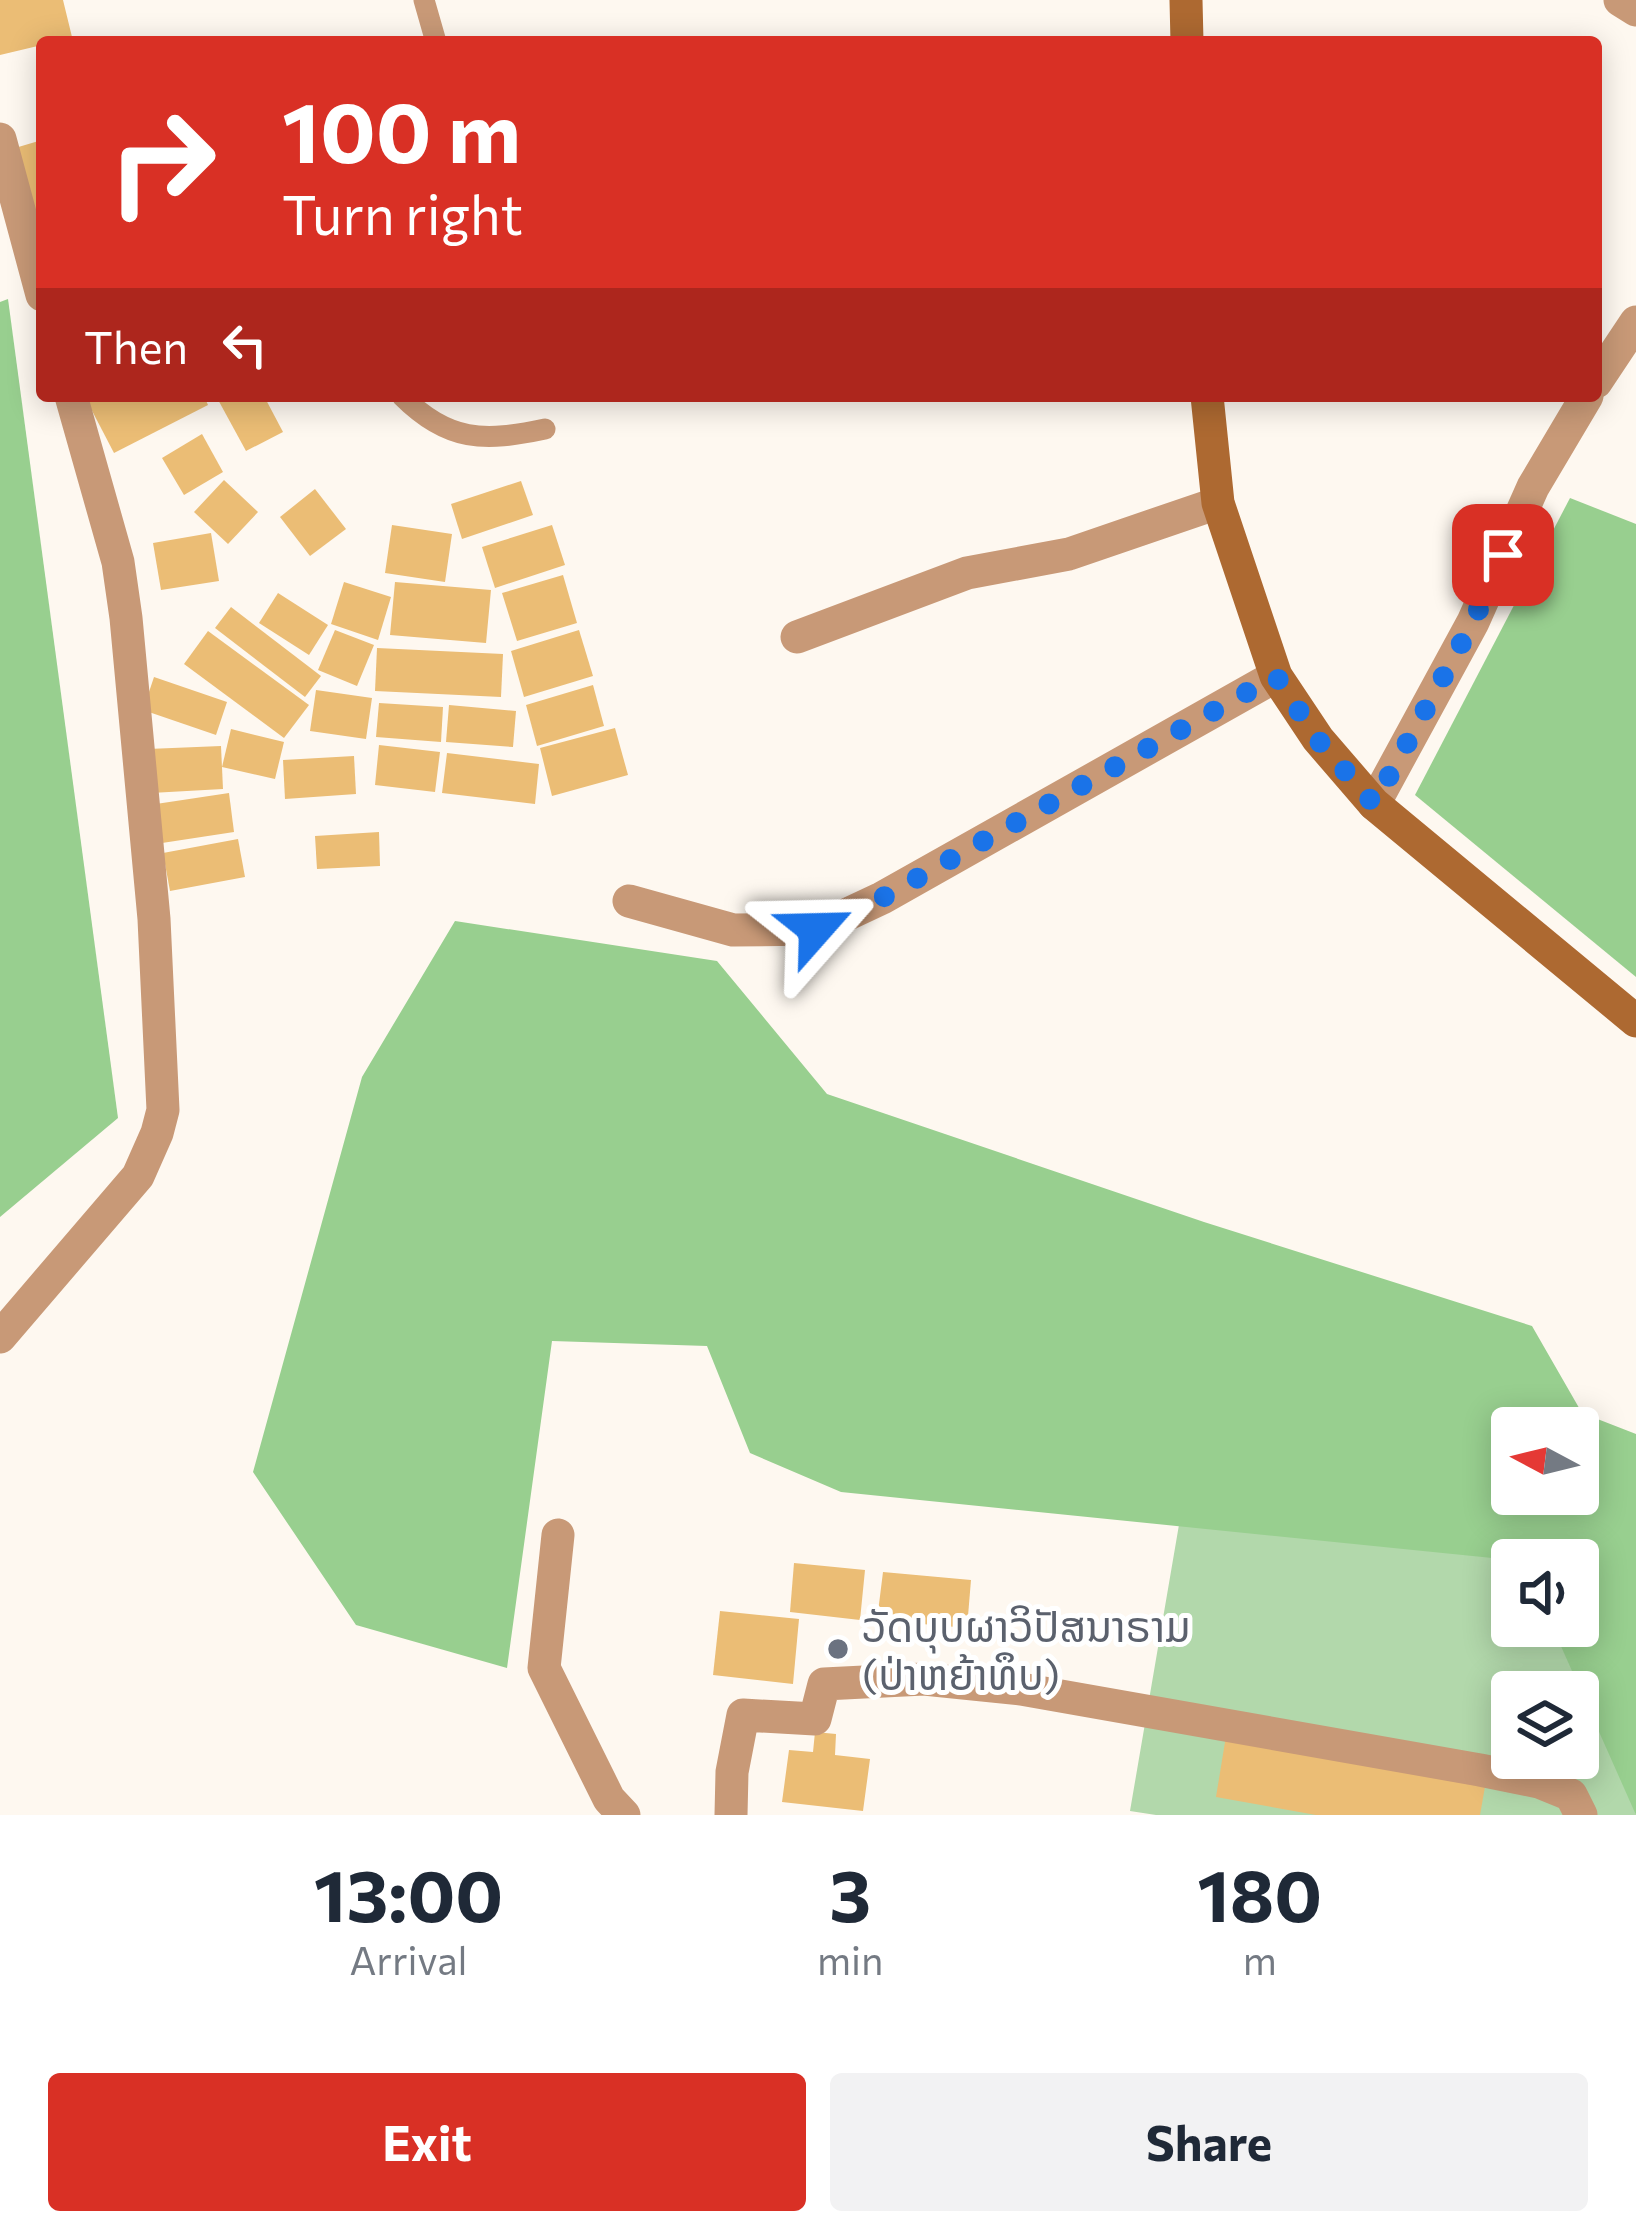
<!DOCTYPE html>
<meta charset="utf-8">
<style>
body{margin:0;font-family:Commissioner,"Noto Sans Lao",sans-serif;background:#f2f2f3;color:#1f2937;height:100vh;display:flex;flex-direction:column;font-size:45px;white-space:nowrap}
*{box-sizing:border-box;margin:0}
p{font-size:39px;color:#747a83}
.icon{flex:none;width:66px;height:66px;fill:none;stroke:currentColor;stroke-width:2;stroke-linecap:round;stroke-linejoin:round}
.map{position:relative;height:1815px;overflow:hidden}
.drawer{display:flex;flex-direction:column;background:#fff;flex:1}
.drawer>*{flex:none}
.hud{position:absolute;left:36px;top:36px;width:1566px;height:366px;border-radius:12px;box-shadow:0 6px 30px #0003;background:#d93025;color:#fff;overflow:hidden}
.needle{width:78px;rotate:277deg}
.tools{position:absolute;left:1491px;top:1407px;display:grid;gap:24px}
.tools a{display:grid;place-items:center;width:108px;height:108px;border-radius:12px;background:#fff;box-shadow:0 6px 30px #0003;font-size:60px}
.pin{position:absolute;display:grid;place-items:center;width:102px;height:102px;color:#fff;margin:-51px;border-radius:24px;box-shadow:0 6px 18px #0006}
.me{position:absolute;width:132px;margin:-66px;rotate:65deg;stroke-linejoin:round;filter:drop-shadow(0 0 9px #0008)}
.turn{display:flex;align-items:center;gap:42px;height:252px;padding:0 48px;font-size:54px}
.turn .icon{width:156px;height:156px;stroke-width:2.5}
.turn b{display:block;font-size:84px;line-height:102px}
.then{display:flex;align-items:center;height:114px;padding:0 48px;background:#0003;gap:24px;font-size:45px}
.eta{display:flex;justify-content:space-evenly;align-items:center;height:204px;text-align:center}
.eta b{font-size:72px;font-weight:700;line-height:84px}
.primary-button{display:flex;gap:24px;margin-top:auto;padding:24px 48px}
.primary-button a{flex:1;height:138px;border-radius:12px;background:#d93025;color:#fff;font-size:48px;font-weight:700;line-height:138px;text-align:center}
.primary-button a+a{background:#f2f2f3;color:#1f2937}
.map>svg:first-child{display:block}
</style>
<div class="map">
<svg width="1636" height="1815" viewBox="0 0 1636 1815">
<rect width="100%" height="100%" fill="#fef8f0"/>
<!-- green -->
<path fill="#b2d8ab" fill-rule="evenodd" d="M 1200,1402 L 1512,1494 L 1578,1494 L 1636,1815 L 1156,1815 L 1130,1811 ZM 1512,1560 L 1578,1560 L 1578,1626 L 1512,1626 ZM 1512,1692 L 1578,1692 L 1578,1758 L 1512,1758 Z"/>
<!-- forest -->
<g fill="#98cf8f" fill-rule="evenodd">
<polygon points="8,299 118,1118 0,1217 0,302"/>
<polygon points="1570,498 1636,524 1636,977 1415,795"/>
<path d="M 455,921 L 717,961 L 827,1094 L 1204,1222 L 1532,1326 L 1582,1413 L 1636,1434 L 1636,1815 L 1552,1626 L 1578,1626 L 1578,1560 L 1512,1560 L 841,1492 L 750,1453 L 707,1346 L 552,1341 L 507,1668 L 356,1625 L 253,1472 L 362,1077 ZM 1578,1428 L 1578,1494 L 1512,1494 L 1512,1428 Z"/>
</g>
<!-- building -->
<g fill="#ebbd75">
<polygon points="0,0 63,0 72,37 42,42 42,45 0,55"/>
<polygon points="42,140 42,244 15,148"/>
<polygon points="101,396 204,396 208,405 114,453 88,403"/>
<polygon points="216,396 264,396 283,432 246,451"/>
<polygon points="202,434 223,472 184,495 162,458"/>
<polygon points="224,480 258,512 228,544 194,512"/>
<polygon points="521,481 533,515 462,539 451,504"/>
<polygon points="315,489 346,529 310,556 280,517"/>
<polygon points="392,525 452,534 445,582 385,573"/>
<polygon points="552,525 565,565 495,588 482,547"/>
<polygon points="211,533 219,581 161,590 153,543"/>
<polygon points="563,575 577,623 517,641 502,593"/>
<polygon points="344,582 391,597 378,640 331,624"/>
<polygon points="395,582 491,590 486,643 390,635"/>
<polygon points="278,593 328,625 309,655 259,623"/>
<polygon points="231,607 321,676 305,697 215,628"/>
<polygon points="335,630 374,645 357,686 318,670"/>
<polygon points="579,630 593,676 524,697 511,651"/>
<polygon points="208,631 309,705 284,738 184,664"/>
<polygon points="377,648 503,654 501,697 375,691"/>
<polygon points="154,677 227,702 216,735 143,710"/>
<polygon points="593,685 604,726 537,746 526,705"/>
<polygon points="316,690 372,698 366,739 310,731"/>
<polygon points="379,703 443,707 441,742 376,737"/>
<polygon points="449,705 516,711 513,747 446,742"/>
<polygon points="615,728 628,775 552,796 540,748"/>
<polygon points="231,729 284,742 275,779 222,767"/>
<polygon points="379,745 440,752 435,792 375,785"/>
<polygon points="221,746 223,789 151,793 148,749"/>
<polygon points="447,753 539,764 535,804 442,793"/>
<polygon points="354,756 356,794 285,799 283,760"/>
<polygon points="229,793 234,832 162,843 156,804"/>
<polygon points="379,832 380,866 317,869 315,836"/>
<polygon points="238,839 245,877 170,891 163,853"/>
<polygon points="794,1563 865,1570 860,1620 790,1612"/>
<polygon points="883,1572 971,1580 967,1628 877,1620"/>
<polygon points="720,1611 799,1619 793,1684 713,1675"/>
<polygon points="815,1732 836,1734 835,1755 870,1759 863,1811 782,1802 789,1750 813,1752"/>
<polygon points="1226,1736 1486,1781 1480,1815 1316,1815 1216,1797"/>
</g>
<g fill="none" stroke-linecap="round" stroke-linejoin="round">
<!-- service -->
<g stroke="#c89977" stroke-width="21">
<polyline points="424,0 436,42"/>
<path d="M 402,396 C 448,442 484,442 545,429"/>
</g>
<!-- minor -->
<g stroke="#c89977" stroke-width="33">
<polyline points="1620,0 1636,10"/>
<polyline points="0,139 42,295"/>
<polyline points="1596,382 1636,322"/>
<polyline points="797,637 967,573 1069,554 1218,503"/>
<polyline points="1374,804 1473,622 1533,487 1587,396"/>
<polyline points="629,901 733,930 816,929 882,898 1276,676"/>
<polyline points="0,1337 138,1176 157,1133 163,1110 154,919 126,618 118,562 71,396"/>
<polyline points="558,1535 544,1668 609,1799 624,1815"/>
<polyline points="731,1815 732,1772 743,1715 815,1719 824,1684 924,1679 1021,1689 1480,1770 1539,1782 1571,1795 1581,1815"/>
</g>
<!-- secondary -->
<g stroke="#ad6931" stroke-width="33">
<polyline points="1186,0 1187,42"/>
<polyline points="1207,396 1218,503 1276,676 1318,739 1374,804 1636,1021"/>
</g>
</g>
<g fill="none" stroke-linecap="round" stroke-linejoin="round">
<!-- route -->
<polyline stroke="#1a73e8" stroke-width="21" stroke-dasharray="0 37.8" points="816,929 882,898 1276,676 1318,740 1374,804 1473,622 1503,555"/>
</g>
<!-- markers -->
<circle fill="#6b7280" stroke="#fff" stroke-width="4.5" cx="838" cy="1649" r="12"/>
<g text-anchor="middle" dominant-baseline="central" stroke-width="10" stroke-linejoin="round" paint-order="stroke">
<!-- worship labels -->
<g font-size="42" fill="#5b616d" stroke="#fff" text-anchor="start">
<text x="862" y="1625">ວັດບຸບຜາວິປັສນາຣາມ<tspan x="862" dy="48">(ປ່າຫຍ້າທຶບ)</tspan></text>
</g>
</g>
</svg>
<div class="tools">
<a><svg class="needle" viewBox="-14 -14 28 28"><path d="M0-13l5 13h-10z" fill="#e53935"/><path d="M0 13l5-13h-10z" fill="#747a83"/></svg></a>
<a><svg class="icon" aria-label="sound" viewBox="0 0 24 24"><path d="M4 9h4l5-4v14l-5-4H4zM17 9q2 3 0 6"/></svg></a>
<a><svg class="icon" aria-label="layers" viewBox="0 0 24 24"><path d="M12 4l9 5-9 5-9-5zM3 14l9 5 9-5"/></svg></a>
</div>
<div class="pin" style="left:1503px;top:555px;background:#d93025"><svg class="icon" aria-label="arrive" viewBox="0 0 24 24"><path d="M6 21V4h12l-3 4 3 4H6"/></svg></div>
<svg class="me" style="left:816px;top:929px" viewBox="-20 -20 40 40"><path d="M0-17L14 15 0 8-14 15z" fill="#1a73e8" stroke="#fff" stroke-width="4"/></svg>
<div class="hud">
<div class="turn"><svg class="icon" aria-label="right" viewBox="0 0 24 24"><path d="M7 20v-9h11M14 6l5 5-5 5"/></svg><div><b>100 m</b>Turn right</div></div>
<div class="then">Then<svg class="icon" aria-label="left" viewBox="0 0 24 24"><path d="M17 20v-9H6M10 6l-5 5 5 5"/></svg></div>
</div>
</div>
<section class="drawer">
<div class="eta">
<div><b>13:00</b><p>Arrival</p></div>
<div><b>3</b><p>min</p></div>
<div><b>180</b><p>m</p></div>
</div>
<div class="primary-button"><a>Exit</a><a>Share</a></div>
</section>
